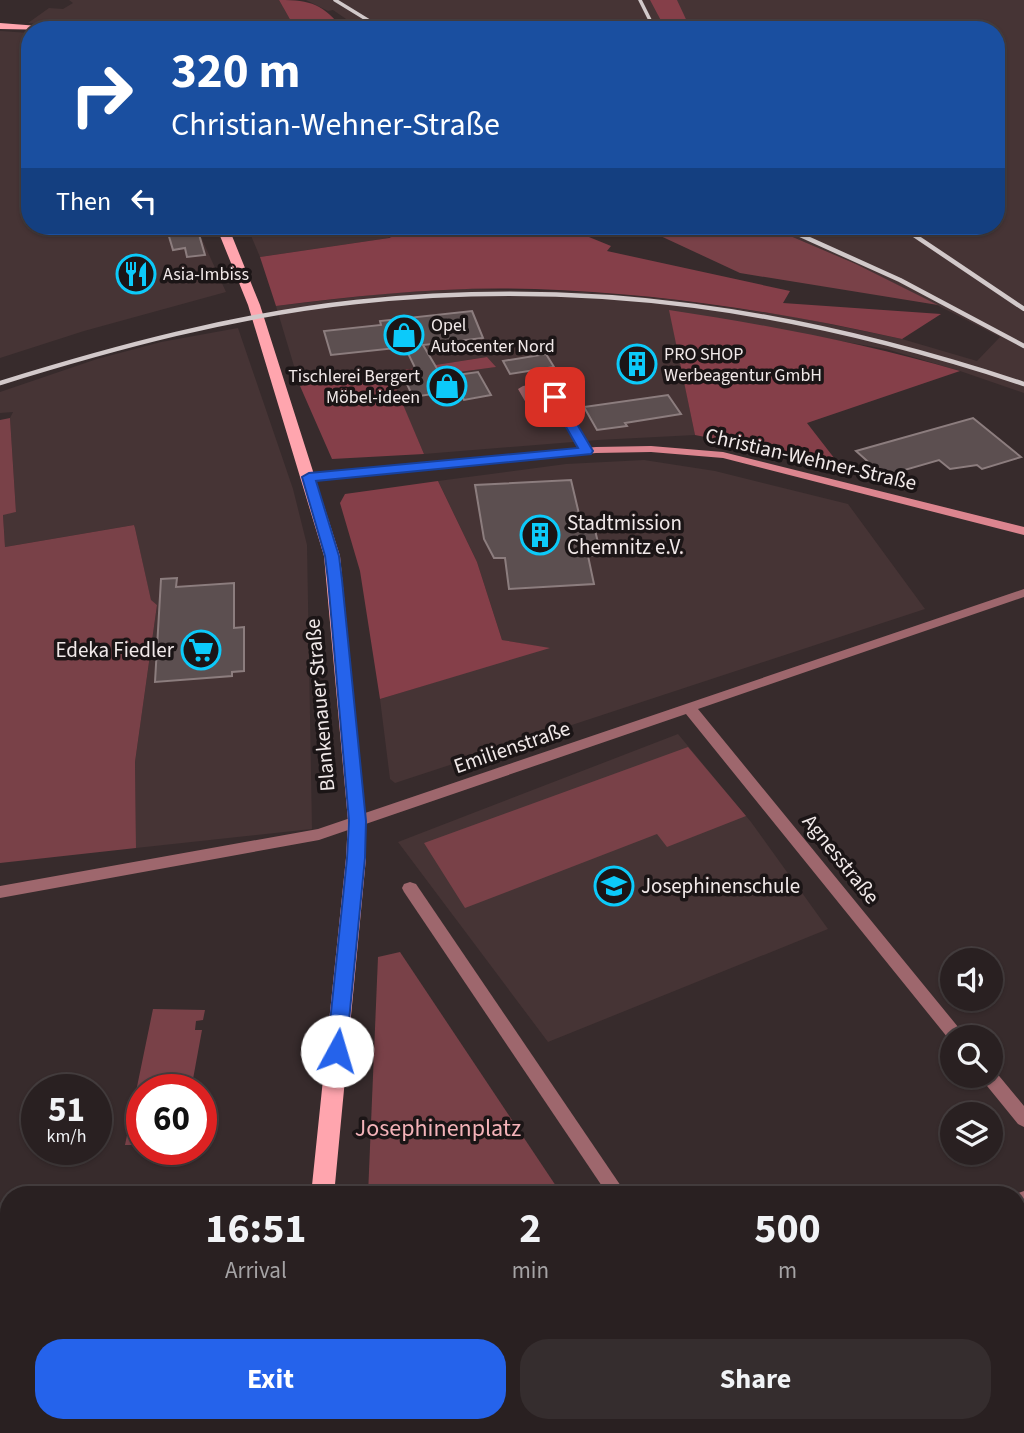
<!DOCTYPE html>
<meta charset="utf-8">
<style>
body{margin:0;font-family:"Source Sans 3",sans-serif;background:#352d2e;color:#f1f3f6;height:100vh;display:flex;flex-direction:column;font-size:26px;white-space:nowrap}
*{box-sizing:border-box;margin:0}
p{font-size:23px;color:#a5a3a5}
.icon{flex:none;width:38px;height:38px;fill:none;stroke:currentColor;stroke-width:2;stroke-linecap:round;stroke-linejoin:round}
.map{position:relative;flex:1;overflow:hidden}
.drawer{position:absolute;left:0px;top:1186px;width:1026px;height:247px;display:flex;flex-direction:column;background:#292021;border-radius:28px 28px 0 0;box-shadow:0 2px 5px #0004,0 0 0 2px #453e3f}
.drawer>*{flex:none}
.top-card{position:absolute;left:21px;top:21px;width:984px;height:214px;border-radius:28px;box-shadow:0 2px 5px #0004,0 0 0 2px #453e3f;background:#1a4fa0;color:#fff;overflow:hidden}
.controls{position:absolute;left:940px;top:948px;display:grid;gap:14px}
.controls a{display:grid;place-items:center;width:63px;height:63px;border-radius:50%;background:#292021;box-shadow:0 2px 5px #0004,0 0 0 2px #453e3f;font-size:35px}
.speed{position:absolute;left:21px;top:1074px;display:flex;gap:14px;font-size:35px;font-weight:700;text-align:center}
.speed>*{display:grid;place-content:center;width:91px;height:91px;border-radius:50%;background:#292021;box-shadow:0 2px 5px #0004,0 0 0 2px #453e3f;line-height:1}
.speed small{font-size:18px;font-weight:400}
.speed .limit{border:10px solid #d22;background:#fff;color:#111}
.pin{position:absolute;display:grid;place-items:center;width:60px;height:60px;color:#fff;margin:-30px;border-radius:14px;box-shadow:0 4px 10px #0006}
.me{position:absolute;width:77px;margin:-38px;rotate:6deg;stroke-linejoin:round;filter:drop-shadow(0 0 5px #0008)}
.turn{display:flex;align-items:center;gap:24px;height:147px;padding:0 35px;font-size:32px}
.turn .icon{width:91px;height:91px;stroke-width:2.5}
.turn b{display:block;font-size:49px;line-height:60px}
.then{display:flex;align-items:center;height:66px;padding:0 35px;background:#0003;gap:14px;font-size:26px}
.eta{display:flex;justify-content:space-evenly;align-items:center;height:119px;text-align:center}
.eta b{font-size:42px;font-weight:700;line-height:49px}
.primary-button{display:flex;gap:14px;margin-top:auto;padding:14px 35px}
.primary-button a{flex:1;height:80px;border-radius:28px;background:#2563eb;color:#fff;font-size:28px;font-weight:700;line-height:80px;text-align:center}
.primary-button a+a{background:#352d2e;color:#f1f3f6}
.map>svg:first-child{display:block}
</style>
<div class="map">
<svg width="1024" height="1433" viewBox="0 0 1024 1433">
<rect width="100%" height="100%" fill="#372b2c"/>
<!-- built -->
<g fill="#463435">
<polygon points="69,0 279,0 296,30 92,30 28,23 49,8 63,9 73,3"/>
<polygon points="306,0 1024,0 1024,393 960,371 886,349 670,311 695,435 598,440 424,454 392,381 495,367 487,357 300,386 276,306 389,293 465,289 584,292 667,299 791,316 902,339 977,361 1000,337 856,264 767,226 996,226 996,30 362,30 333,10 328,11"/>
<polygon points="0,31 30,33 30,226 196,226 226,292 84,331 0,358"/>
<polygon points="247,226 382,226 389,238 260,257"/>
<polygon points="238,328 293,489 307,545 312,829 136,848 135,762 157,605 151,601 135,528 134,525 5,547 3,514 16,512 10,418 13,412 0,413 0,392 97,359 161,342"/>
<polygon points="644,460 715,471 848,504 925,609 395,783 390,779 380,699 546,648 502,640 477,562 438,481 566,464"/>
<polygon points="678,734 751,822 828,929 548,1042 398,842"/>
</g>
<!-- green -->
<g fill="#794148">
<polygon points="639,226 767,226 856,264 938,305 740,273"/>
<polygon points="10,418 16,512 3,515 5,547 134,525 135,528 151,600 157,605 135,762 136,848 0,863 0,420"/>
<polygon points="688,747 746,816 667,847 657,834 465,908 424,843"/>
<polygon points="400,952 562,1195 368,1195 378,957"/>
<polygon points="153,1009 205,1010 203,1020 196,1021 195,1030 202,1030 191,1090 142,1090 142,1145 125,1145"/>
</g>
<!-- forest -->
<g fill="#853f49">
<path d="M 279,0 C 312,0 322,4 344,30 L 296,30 Z"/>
<polygon points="650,0 677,0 691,30 666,30"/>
<path d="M 418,226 L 562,226 L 611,246 L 607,251 L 790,291 L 783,303 L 941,314 L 902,339 C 781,312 659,293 535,289 C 448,286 362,295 276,306 L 260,257 L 389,238 Z"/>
<path d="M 669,310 C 768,325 864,343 960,371 L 807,423 L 838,463 L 695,435 Z"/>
<polygon points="487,357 496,367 393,381 424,454 332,459 300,386"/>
<polygon points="438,481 477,562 502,640 550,648 380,699 360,571 340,503 345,494"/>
</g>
<!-- building -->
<g fill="#5c4f50" stroke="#8c7d7e" stroke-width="2">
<polygon points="189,230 198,231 205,255 187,257 185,248 173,250 168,233"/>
<polygon points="472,311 483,338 423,345 442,377 478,372 491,395 464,400 459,390 413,397 406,382 421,380 405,347 331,355 324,331 381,325 380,321"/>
<polygon points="546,354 554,367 510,374 503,361"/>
<polygon points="626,357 647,357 649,371 627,371"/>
<polygon points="668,395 681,414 625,423 627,426 597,430 584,407"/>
<polygon points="973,418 1021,457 982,469 977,465 950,469 939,460 884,476 856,451"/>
<polygon points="571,480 583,531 595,530 601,555 588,556 594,584 509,589 505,558 494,558 484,539 475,485"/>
<polygon points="177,578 176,587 234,583 234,628 244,627 244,671 232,672 232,676 155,682 161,579"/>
</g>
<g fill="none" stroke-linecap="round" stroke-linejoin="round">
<!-- minor -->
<g fill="#9e676d" fill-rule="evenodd">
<path d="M 547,382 L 551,383 L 592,451 L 590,453 L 582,453 L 551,401 L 526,403 L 518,389 L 523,386 ZM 544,389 L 548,395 L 533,397 L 530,391 Z"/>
<polygon points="1024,589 1024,597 698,709 963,1033 965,1038 952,1038 952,1043 686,714 319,840 0,898 0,886 318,829"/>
<polygon points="410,882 416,884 627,1195 608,1195 404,892 402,888 404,884"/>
<polygon points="990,1069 995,1071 1024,1106 1024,1127 1018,1124 983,1081 980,1076 990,1076"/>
<polygon points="1024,1191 1024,1208 1017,1210 1017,1195 1012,1195"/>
<rect x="0" y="1331" width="9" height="20"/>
<polygon points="763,1424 786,1424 789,1433 767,1433"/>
</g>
<!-- secondary -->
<polygon fill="#dc858f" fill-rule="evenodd" points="651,446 723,452 1024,527 1024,535 723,458 651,452 596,453 309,481 303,477 309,473 596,447"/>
<!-- primary -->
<g fill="#ffa5ae" fill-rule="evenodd">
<polygon points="0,23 52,27 56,30 0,29"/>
<polygon points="216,226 228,226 260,305 340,556 366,821 366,858 334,1195 311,1195 346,858 348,821 324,556 248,305"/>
<polygon points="288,1424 314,1424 313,1433 287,1433"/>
</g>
<!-- rail-far1 -->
<g stroke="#d2c9ca" stroke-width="3.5">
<polyline points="335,0 384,30"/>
<polyline points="640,0 655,30"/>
<polyline points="779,226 790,231"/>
<polyline points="900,226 908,231"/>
</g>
<!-- rail -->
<g stroke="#d2c9ca" stroke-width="4.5">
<polyline points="787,229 900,280 1024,346"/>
<polyline points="905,229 1024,309"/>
<path d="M 0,383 C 116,347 235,315 356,302 C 591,277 801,310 1024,384"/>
</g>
</g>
<!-- route -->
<polygon fill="#2563eb" stroke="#184099" stroke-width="2" points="555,394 561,397 593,451 591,454 316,481 339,556 342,580 366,821 365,858 346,1051 343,1056 337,1059 330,1056 327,1051 347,858 349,821 328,580 325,556 302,477 309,473 578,448 549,397"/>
<!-- icons -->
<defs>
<symbol id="restaurant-ring" viewBox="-11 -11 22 22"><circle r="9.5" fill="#1b1516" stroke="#0ccafa" stroke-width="1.5"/><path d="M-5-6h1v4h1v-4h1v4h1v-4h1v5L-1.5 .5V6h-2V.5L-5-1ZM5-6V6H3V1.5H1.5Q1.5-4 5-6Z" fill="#0ccafa"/></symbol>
<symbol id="shop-ring" viewBox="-11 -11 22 22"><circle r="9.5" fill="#1b1516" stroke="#0ccafa" stroke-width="1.5"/><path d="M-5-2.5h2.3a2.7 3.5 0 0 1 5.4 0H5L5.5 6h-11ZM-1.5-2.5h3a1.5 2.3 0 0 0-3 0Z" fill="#0ccafa"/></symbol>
<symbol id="building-ring" viewBox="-11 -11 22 22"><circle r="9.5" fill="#1b1516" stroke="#0ccafa" stroke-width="1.5"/><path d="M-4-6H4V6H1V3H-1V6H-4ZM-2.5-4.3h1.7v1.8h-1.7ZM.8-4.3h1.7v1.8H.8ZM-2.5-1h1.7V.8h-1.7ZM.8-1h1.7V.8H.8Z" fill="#0ccafa"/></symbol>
<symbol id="supermarket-ring" viewBox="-11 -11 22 22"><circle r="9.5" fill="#1b1516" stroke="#0ccafa" stroke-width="1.5"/><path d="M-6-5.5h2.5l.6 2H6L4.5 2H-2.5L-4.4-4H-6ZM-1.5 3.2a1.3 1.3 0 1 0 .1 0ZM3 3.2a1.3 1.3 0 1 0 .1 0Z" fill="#0ccafa"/></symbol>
<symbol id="school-ring" viewBox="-11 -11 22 22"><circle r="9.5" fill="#1b1516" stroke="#0ccafa" stroke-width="1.5"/><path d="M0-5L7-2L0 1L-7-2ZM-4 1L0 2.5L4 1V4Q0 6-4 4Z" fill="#0ccafa"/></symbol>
</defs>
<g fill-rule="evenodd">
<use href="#restaurant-ring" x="114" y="252" width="44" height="44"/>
<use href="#shop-ring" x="382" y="313" width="44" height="44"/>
<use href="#building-ring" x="615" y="342" width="44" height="44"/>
<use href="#shop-ring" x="425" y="364" width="44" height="44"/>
<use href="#building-ring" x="518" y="513" width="44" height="44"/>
<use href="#supermarket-ring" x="179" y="628" width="44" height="44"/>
<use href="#school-ring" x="592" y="864" width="44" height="44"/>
</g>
<g text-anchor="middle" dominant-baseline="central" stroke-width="7" stroke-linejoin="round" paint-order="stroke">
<!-- far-poi labels -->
<g font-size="18" fill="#f1e9e9" stroke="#1b1516" text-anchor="start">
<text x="163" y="274">Asia-Imbiss</text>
<text x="431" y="325">Opel<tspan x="431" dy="21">Autocenter Nord</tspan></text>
<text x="664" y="354">PRO SHOP<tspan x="664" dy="21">Werbeagentur GmbH</tspan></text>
<text x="420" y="376" text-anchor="end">Tischlerei Bergert<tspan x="420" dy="21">Möbel-ideen</tspan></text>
</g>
<!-- street labels -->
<g font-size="21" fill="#f1e9e9" stroke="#1b1516">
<text transform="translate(811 459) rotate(13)">Christian-Wehner-Straße</text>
<text transform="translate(320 705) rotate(-95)">Blankenauer Straße</text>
<text transform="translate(512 747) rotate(-19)">Emilienstraße</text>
<text transform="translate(841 859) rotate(51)">Agnesstraße</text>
</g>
<!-- poi labels -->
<g font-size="21" fill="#f1e9e9" stroke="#1b1516" text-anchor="start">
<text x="567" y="523">Stadtmission<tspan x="567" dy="24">Chemnitz e.V.</tspan></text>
<text x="174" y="650" text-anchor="end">Edeka Fiedler</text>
<text x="641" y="886">Josephinenschule</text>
</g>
<!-- near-park labels -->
<g font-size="24" fill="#f4b3b9" stroke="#1b1516">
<text x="438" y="1128">Josephinenplatz</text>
</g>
</g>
</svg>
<div class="controls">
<a><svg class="icon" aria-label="sound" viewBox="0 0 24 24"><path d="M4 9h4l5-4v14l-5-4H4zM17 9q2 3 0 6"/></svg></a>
<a><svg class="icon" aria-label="search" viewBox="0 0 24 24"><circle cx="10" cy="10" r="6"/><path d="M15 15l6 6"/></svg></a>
<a><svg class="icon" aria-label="layers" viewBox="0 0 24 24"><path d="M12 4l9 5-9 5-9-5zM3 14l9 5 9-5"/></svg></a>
</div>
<div class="speed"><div>51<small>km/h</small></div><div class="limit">60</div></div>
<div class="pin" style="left:555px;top:397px;background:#d93025"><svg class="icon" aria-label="arrive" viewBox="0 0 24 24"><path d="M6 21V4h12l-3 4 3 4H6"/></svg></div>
<svg class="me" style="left:337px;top:1051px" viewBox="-20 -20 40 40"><circle r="19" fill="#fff"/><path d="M0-13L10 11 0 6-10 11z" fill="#2563eb"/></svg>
<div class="top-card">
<div class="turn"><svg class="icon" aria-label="right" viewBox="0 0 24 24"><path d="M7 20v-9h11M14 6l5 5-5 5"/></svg><div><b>320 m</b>Christian-Wehner-Straße</div></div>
<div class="then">Then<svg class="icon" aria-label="left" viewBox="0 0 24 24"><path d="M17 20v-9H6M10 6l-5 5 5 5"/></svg></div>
</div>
<section class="drawer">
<div class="eta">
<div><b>16:51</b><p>Arrival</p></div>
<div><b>2</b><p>min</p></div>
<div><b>500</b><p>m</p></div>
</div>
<div class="primary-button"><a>Exit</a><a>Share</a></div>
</section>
</div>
